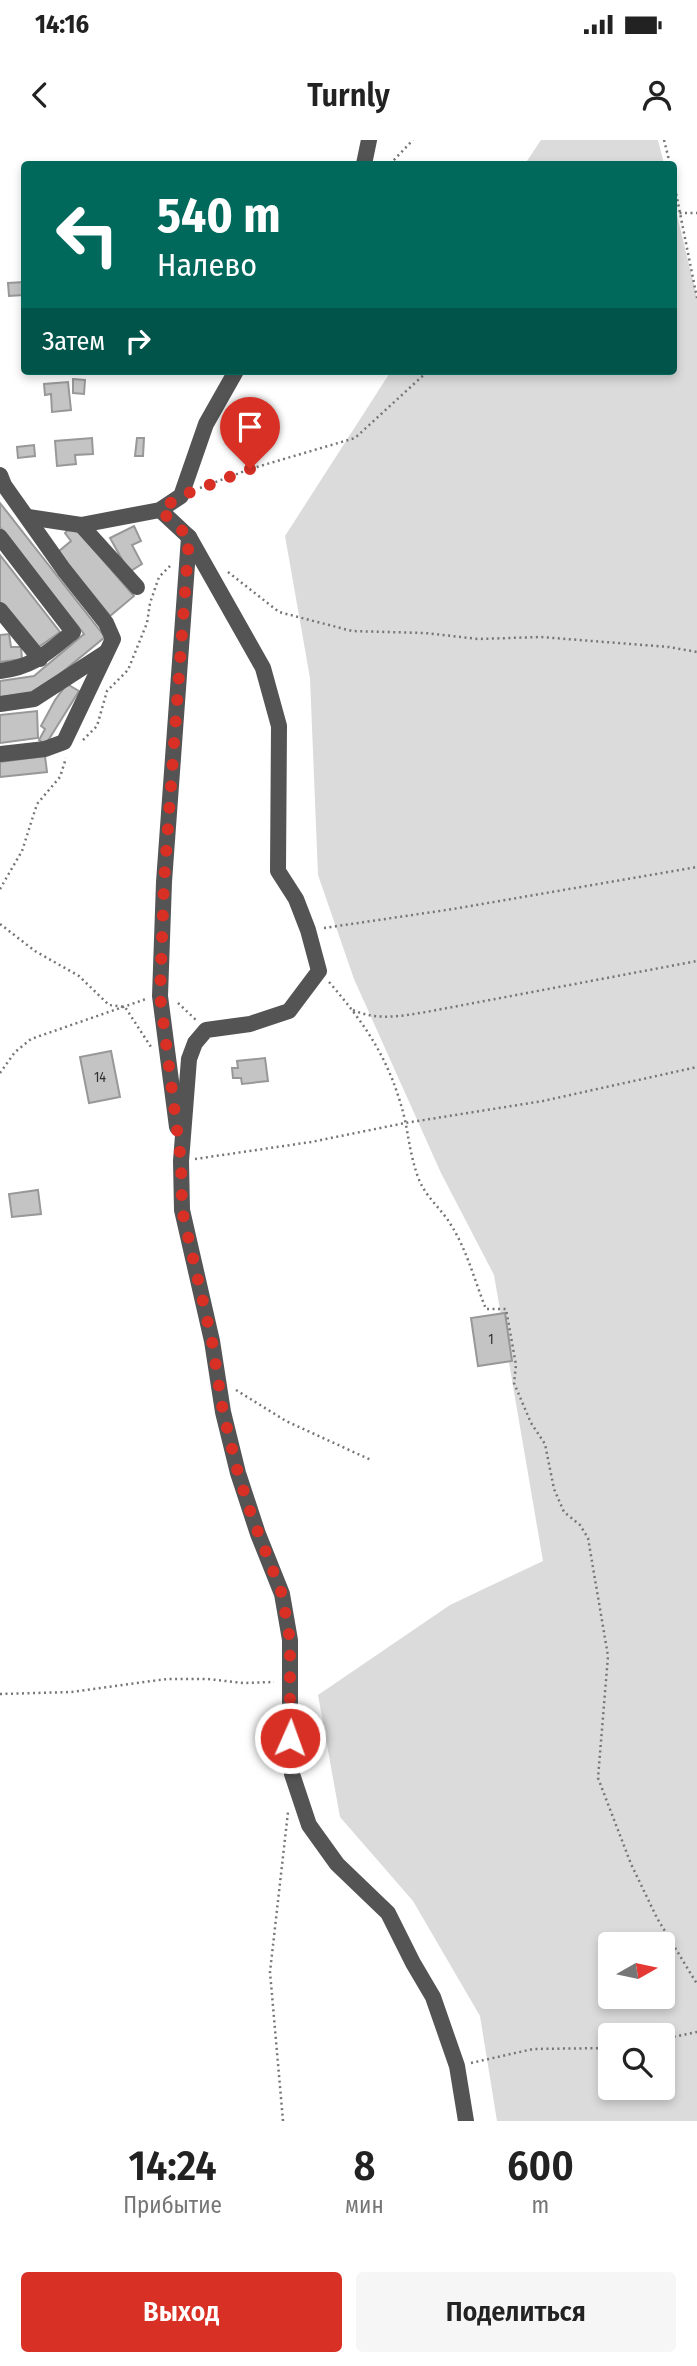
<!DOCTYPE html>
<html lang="ru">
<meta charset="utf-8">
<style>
body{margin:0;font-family:"Fira Sans Condensed",sans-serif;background:#f6f6f6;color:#222;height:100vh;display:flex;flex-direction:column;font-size:26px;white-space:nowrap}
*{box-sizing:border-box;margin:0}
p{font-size:23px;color:#767676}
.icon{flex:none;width:38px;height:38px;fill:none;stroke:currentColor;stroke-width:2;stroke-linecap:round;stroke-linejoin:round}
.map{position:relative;height:1981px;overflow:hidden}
.sheet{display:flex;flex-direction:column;background:#fff;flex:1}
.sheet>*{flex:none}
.banner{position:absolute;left:21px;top:21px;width:656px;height:214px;border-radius:7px;box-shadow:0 4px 10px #0003;background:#00695c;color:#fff;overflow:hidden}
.needle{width:46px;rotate:81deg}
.buttons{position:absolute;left:598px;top:1792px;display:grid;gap:14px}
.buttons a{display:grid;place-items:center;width:77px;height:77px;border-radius:7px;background:#fff;box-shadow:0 4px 10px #0003;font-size:35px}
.pin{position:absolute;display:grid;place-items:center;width:60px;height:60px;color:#fff;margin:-72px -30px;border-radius:50% 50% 50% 0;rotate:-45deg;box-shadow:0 0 7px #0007}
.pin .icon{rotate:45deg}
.me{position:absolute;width:77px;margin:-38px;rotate:2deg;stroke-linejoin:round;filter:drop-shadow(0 0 5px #0008)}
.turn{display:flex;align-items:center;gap:24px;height:147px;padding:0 21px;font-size:32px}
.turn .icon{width:91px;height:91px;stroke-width:2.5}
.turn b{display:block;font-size:49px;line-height:60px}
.then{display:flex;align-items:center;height:66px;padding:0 21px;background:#0003;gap:14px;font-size:26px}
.eta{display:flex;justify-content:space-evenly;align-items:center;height:119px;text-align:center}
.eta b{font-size:42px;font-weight:600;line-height:49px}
.action{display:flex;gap:14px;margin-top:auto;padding:14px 21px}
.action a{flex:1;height:80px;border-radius:7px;background:#d93025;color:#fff;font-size:28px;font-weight:600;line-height:80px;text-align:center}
.action a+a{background:#f6f6f6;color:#222}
.status{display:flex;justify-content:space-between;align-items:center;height:49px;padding:0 35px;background:#fff;direction:ltr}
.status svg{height:19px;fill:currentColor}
header{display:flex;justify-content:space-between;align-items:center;height:91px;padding:0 21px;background:#fff;font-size:32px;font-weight:600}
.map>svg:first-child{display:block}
</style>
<div class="status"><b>14:16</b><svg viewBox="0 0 49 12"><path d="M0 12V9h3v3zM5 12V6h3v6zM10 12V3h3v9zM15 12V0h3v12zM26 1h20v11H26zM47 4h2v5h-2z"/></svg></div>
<header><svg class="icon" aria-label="back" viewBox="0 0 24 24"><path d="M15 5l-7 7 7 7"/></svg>Turnly<svg class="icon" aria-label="person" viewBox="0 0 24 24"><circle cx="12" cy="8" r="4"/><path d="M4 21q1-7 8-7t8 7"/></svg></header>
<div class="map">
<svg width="697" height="1981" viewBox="0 0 697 1981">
<rect width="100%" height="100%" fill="#fff"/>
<!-- green -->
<g fill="#dbdbdb" fill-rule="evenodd">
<polygon points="541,0 658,0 664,24 525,24"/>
<path d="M 674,63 L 697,157 L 697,1981 L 497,1981 L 480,1876 L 413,1761 L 340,1677 L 318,1555 L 450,1465 L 543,1421 L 494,1135 L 441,1033 L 354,839 L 318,735 L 310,538 L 285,396 L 391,231 L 674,231 ZM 611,1804 L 663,1804 L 663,1857 L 611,1857 ZM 611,1895 L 663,1895 L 663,1948 L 611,1948 Z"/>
</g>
<!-- building -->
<g fill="#c4c4c4" stroke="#989898" stroke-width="2">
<polygon points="24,142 24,155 9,156 8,143"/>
<polygon points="73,239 85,240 84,254 73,253"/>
<polygon points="68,242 71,270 52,272 51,254 45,255 44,244"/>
<polygon points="92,298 93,314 75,315 76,324 57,326 55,301"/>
<polygon points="137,298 144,298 143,316 135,316"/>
<polygon points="34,305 35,316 18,318 17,307"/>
<polygon points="0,363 105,497 38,552 0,557 0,541 34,536 84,494 0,387"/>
<polygon points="134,386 141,401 132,405 142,424 129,432 110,398"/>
<polygon points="69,389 78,391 134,456 110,476 58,412 71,401 65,393"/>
<polygon points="0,415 60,492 36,509 0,462"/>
<polygon points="9,494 11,507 21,507 22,519 0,522 0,495"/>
<polygon points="67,544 79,551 46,604 39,600 45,589 41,586 55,560"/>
<polygon points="37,571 38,598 0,603 0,575"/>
<polygon points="45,616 47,632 0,637 0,622"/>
<polygon points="111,911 120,957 89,963 80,917"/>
<polygon points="265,918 268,941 242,944 241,938 233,938 232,928 238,928 237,921"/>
<polygon points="38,1050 41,1074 12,1077 9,1054"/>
<polygon points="505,1173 512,1221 478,1226 471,1178"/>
</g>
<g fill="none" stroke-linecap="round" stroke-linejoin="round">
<!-- path -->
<g stroke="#767676" stroke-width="2.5" stroke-dasharray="2 3.5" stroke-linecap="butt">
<polyline points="664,0 670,24"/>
<polyline points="390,24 413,0"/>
<polyline points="674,43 697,158"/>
<polyline points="674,73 697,73"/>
<polyline points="200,348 250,329 355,298 428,231"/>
<polyline points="228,432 279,472 352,491 425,493 478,499 541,497 669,507 697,512"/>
<polyline points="83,600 97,586 107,551 128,530 147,483 150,463 159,437 170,426"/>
<polyline points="0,749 22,711 37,664 60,637 66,618"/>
<polyline points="0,784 35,811 79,836 109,865 125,867 151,907"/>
<polyline points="324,788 453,769 697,727"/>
<path d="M 329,842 C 367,886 391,922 405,980 C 409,1000 411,1018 418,1037 C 425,1057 441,1068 451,1085 C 467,1110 475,1142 486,1169 L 506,1169 L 516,1225 L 514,1243 L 531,1283 L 545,1304 L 554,1349 L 564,1372 L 580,1385 L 588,1398 L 608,1516 L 598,1638 L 631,1724 L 657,1778 L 697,1844"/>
<polyline points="178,863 196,880"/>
<path d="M 353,870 C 377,881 401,876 426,872 L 697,821"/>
<polyline points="0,933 15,912 31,899 146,859"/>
<polyline points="195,1019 311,1002 405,983 543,961 697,927"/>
<polyline points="236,1250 286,1281 371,1320"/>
<polyline points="0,1554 71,1552 167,1539 208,1539 243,1543 274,1542"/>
<polyline points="663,1899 697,1892"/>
<polyline points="471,1923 533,1909 611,1908"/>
<polyline points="283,1981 270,1832 288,1672"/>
</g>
<!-- minor -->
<g stroke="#545454" stroke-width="16">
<polyline points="364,24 369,0"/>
<polyline points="0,335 4,345 64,430 106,483 113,499 64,602 45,609 0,614"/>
<polyline points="160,370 189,397 263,528 279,586 278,731 296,759 308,790 319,831 289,871 250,884 206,890 195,903 189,919 181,1021 182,1070 212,1201 223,1272 238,1333 258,1394 282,1454 290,1500 290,1598 292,1634 309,1685 337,1724 388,1773 413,1823 433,1857 457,1926 466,1981"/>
<polyline points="28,377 81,385 160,370 181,356 206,284 236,231"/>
<polyline points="81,385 137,447"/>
<path d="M 0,397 L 73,492 C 48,512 34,527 0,531"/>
<polyline points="0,470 40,519"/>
<polyline points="0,564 34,559 105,513"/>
<polyline points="177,987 160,856 164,742 189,397"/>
</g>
</g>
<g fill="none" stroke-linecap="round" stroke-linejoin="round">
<!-- route -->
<polyline stroke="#d93025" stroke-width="12" stroke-dasharray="0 21.6" points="250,329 181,356 160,370 189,397 164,742 160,856 181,1021 182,1070 212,1201 223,1272 238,1333 251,1374 282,1454 290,1500 290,1598"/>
</g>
<g text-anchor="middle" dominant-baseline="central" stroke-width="5" stroke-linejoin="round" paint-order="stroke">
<!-- number labels -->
<g font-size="14" fill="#313131">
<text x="100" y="937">14</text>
<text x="491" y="1199">1</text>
</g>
</g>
</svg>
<div class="buttons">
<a><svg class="needle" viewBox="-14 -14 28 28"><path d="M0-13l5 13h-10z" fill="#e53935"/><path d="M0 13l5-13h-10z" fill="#767676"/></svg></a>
<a><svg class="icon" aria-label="search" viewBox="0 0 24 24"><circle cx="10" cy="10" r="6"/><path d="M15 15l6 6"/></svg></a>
</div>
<div class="pin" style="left:250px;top:329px;background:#d93025"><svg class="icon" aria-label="arrive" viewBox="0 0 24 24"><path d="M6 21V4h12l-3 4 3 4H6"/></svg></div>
<svg class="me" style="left:290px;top:1598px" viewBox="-20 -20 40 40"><circle r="17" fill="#d93025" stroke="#fff" stroke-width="3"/><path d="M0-11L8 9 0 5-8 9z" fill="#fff"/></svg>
<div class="banner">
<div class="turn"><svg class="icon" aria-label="left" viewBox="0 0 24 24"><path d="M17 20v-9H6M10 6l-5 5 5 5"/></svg><div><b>540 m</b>Налево</div></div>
<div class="then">Затем<svg class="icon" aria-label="right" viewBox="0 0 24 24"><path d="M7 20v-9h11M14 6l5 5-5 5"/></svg></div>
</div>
</div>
<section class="sheet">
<div class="eta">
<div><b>14:24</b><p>Прибытие</p></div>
<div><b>8</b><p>мин</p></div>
<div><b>600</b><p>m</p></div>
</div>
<div class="action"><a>Выход</a><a>Поделиться</a></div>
</section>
